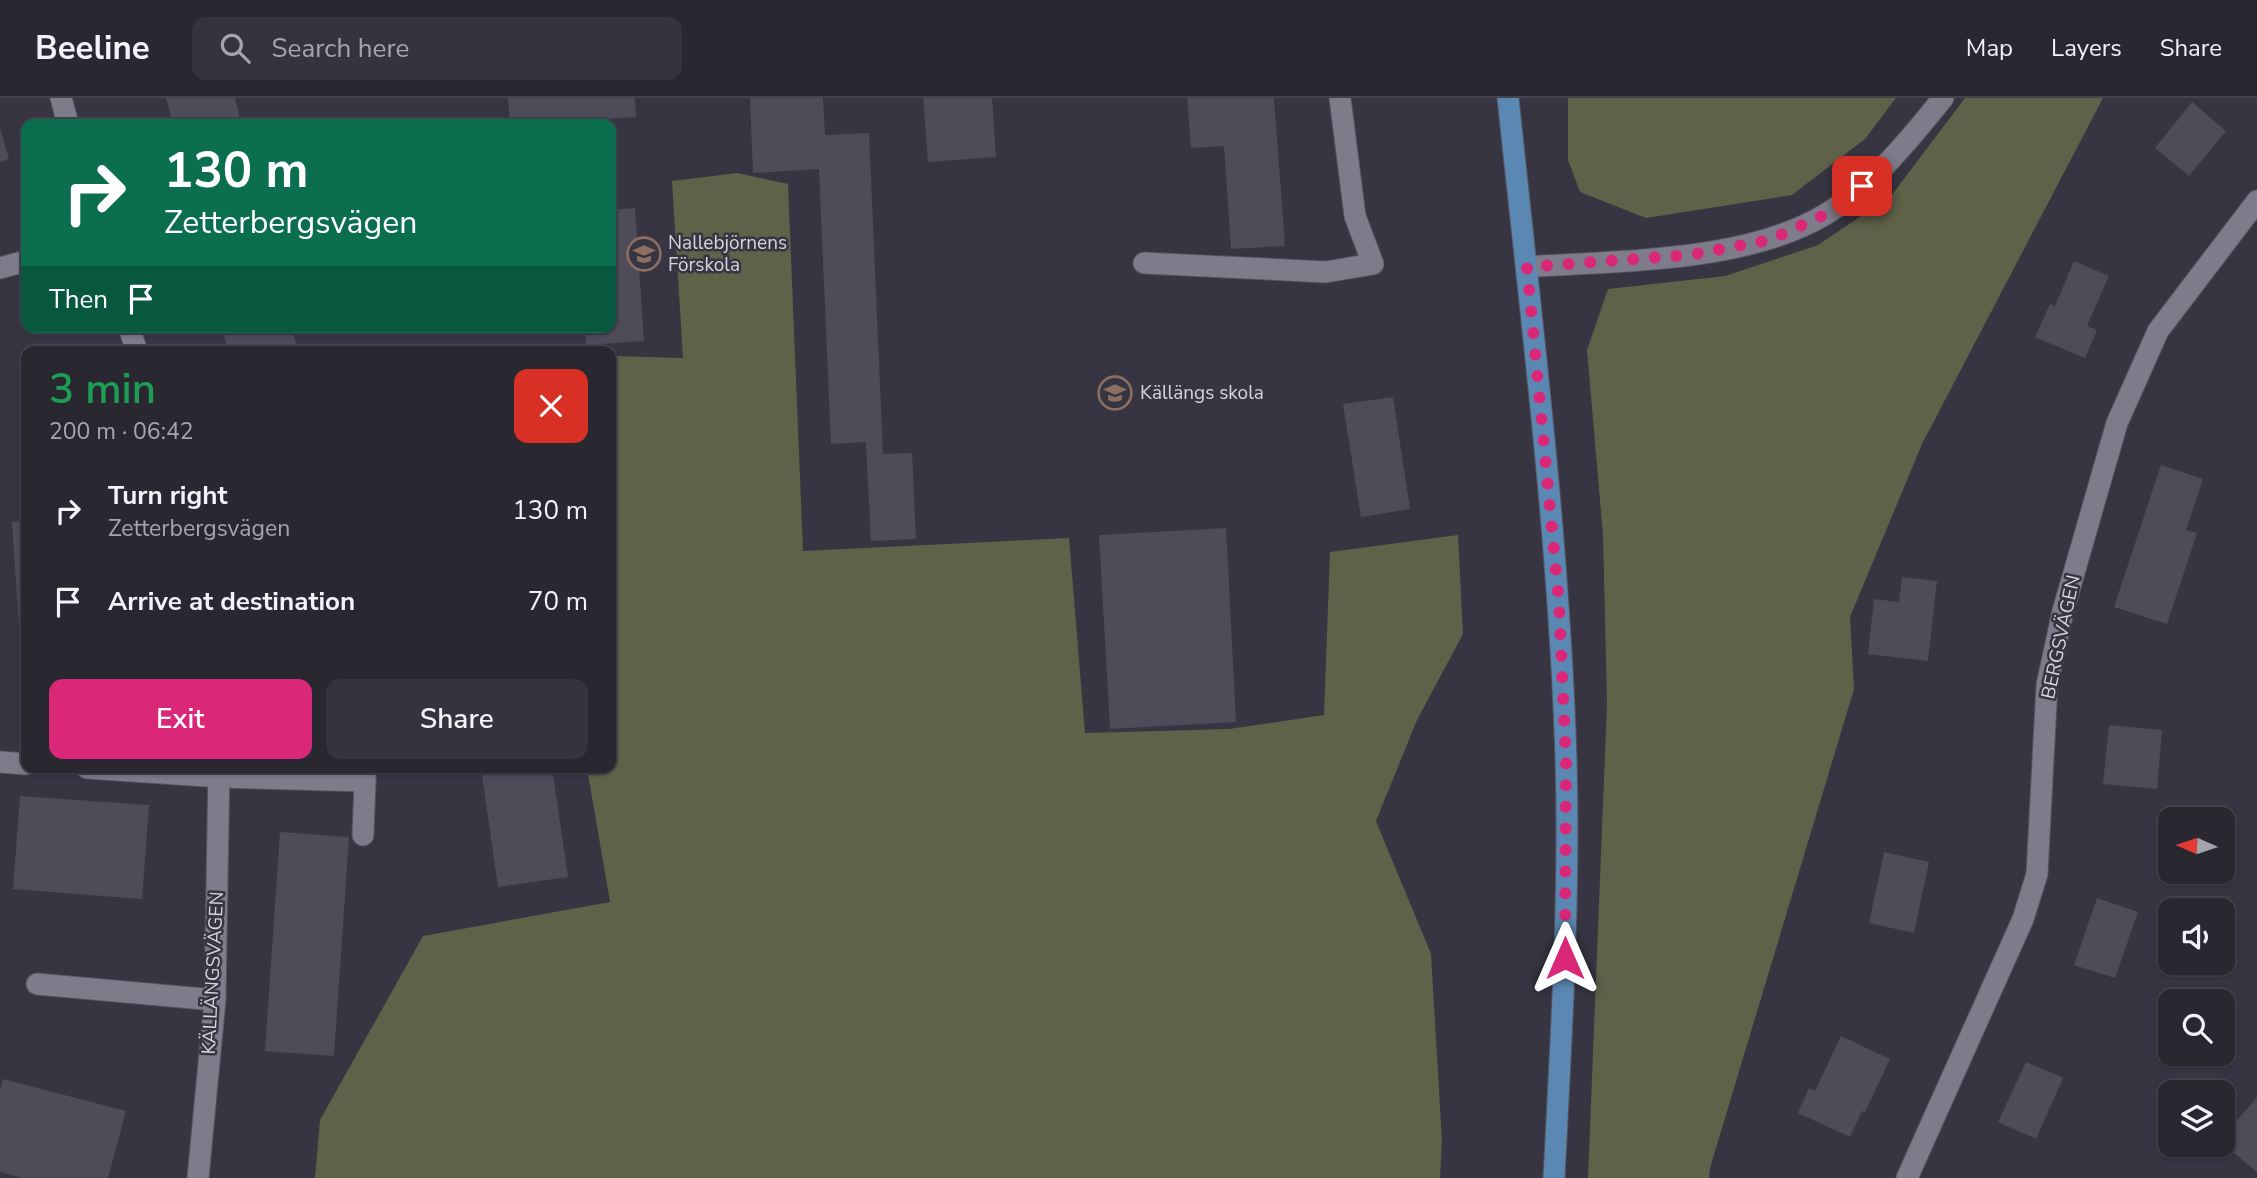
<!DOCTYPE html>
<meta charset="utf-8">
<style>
body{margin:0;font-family:"Nunito Sans",sans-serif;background:#35343d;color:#f1f3f6;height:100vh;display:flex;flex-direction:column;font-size:26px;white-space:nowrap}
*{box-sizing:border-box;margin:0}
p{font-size:23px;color:#a5a6ab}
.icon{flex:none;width:38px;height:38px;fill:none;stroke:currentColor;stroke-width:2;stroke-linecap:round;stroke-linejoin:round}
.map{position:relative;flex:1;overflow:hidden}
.panel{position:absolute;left:21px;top:248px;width:595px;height:427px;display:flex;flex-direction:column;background:#292831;border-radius:14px;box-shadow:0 2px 5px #0004,0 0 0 2px #45444d}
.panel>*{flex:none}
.banner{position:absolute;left:21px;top:21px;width:595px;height:214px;border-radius:14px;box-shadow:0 2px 5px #0004,0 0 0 2px #45444d;background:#0b6e4f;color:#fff;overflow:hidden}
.needle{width:46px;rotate:273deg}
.tools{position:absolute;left:2158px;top:709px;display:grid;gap:14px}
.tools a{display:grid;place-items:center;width:77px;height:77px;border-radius:14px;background:#292831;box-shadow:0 2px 5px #0004,0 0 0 2px #45444d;font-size:35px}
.pin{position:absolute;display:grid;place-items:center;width:60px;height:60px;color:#fff;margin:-30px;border-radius:14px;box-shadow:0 4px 10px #0006}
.me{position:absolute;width:77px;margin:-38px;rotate:0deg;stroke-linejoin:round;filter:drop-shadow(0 0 5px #0008)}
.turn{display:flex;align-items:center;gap:24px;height:147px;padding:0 28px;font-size:32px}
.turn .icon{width:91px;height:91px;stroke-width:2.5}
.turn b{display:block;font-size:49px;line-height:60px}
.then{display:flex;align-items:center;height:66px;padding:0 28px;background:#0003;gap:14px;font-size:26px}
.round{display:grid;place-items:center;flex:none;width:74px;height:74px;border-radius:14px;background:#35343d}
.headline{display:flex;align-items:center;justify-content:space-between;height:119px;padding:0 28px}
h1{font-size:42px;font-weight:600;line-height:52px;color:#1e9e55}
.cta{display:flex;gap:14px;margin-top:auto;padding:14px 28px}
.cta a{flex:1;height:80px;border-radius:14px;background:#db2777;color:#fff;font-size:28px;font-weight:600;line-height:80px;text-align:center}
.cta a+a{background:#35343d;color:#f1f3f6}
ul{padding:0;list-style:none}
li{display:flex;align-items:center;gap:21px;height:91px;padding:0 28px}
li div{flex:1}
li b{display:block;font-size:26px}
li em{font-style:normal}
header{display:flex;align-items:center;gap:42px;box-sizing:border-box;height:98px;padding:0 35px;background:#292831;border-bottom:2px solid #45444d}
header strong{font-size:33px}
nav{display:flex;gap:38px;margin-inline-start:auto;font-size:24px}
.search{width:490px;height:63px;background:#35343d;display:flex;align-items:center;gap:18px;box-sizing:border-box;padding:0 24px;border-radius:14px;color:#a5a6ab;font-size:26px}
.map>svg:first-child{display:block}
</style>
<header>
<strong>Beeline</strong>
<div class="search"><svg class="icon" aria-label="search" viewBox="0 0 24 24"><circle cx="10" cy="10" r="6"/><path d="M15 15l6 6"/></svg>Search here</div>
<nav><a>Map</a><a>Layers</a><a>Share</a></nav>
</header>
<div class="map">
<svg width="2257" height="1080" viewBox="0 0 2257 1080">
<rect width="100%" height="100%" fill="#373541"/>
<!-- green -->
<g fill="#5f6149">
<polygon points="1568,0 1896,0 1865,41 1792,97 1646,120 1580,94 1568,62"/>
<polygon points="1965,0 2103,0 1922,346 1850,519 1854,591 1710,1070 1709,1080 1588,1080 1607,606 1603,437 1587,252 1608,191 1725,178 1818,147 1891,98"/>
<polygon points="737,75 788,86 803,453 1069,440 1085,635 1229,631 1324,617 1330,454 1458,437 1463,536 1417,622 1376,723 1431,856 1442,1042 1440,1080 315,1080 320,1022 423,838 610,804 587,670 611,670 611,258 683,260 672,83"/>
<polygon points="332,248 490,254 333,254"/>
</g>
<!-- building -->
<g fill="#4f4c5a">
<polygon points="166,0 235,0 241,26 173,26"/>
<polygon points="508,0 635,0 636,19 607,21 607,26 510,26"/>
<polygon points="750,0 823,0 825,37 869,35 883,356 912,355 916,441 871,443 866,344 831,346 819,71 753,75"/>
<polygon points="923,0 992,0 996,59 928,64"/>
<polygon points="1187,0 1274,0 1285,148 1231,151 1224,48 1191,50"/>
<polygon points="2192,4 2226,33 2189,78 2155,50"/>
<polygon points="0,30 9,61 0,64"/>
<polygon points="635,110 644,243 586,247 585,229 611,229 611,112"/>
<polygon points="2074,163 2109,178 2087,228 2097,232 2085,260 2035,239 2050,206 2055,208"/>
<polygon points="222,229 292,229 298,254 228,254"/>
<polygon points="1393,299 1410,411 1361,419 1343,306"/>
<polygon points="2161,367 2203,381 2186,432 2197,435 2167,526 2114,509"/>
<polygon points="26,423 26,602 24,602 12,424"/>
<polygon points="1226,430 1236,624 1110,631 1099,437"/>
<polygon points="1902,479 1937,483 1928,563 1868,556 1874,501 1899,504"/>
<polygon points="2109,627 2162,632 2157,691 2103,686"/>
<polygon points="481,670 552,670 568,779 498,789"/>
<polygon points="20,698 149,707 142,801 13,791"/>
<polygon points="280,734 349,739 334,958 265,953"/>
<polygon points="1884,754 1929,764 1914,835 1869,825"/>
<polygon points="2097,800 2138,814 2115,880 2074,867"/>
<polygon points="1841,938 1890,961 1865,1014 1862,1013 1850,1039 1798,1015 1809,990 1815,993"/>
<polygon points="2026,964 2063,980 2036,1041 1998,1024"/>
<polygon points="3,981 126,1013 108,1080 23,1080 0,1074 0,992"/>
<polygon points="2257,999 2257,1074 2222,1045 2222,1040"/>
</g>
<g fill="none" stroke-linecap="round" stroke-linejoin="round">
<defs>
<g id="minor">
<polyline points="61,0 68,26"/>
<polyline points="1144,165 1326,174 1373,166 1355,118 1340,0"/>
<path d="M 1527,169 C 1620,162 1745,165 1826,116 C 1871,89 1910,41 1943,0"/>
<polyline points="0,170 26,163"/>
<polyline points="129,229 137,254"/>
<polyline points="0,664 26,666"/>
<polyline points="87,670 221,679 365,683 365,670"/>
<polyline points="363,737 365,683"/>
<polyline points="37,886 215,902"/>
<polyline points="198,1080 215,902 219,670"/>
<polyline points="1907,1080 2023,821 2037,776 2047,587 2063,513 2117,325 2158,233 2257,103"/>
</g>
<path id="major" d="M 1508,0 C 1531,220 1559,440 1566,661 C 1570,801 1561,941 1554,1080"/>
</defs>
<!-- minor casing -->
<use href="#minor" stroke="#55545e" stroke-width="23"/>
<!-- major casing -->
<use href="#major" stroke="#55545e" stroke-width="23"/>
<!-- minor -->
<use href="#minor" stroke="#7e7b8a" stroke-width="21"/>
<!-- major -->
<use href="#major" stroke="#5b88b2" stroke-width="21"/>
</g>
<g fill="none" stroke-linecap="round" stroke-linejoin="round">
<!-- route -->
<polyline stroke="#db2777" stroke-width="12" stroke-dasharray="0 21.6" points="1565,860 1566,663 1559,505 1527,169 1690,157 1770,142 1826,116 1862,88"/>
</g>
<!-- icons -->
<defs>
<symbol id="school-ring" viewBox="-11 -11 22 22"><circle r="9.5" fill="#373541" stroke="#8d6e63" stroke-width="1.5"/><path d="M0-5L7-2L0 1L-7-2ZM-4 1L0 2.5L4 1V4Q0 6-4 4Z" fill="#8d6e63"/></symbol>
</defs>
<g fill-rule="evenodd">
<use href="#school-ring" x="625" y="137" width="38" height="38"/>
<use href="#school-ring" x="1096" y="276" width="38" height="38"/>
</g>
<g text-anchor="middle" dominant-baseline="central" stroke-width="5" stroke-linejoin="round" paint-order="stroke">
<!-- poi labels -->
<g font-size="19" fill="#d6d5dd" stroke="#373541" text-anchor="start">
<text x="668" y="145">Nallebjörnens<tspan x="668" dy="22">Förskola</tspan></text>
<text x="1140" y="295">Källängs skola</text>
</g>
<!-- street labels -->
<g font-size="19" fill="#d6d5dd" stroke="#373541">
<text transform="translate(2061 539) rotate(-78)">BERGSVÄGEN</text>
<text transform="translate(213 875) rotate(-87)">KÄLLÄNGSVÄGEN</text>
</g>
</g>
</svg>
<div class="tools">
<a><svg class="needle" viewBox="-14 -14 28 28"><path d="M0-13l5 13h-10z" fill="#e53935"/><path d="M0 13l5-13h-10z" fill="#a5a6ab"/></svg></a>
<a><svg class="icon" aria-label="sound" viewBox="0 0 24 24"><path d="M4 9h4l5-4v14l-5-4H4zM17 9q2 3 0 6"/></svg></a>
<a><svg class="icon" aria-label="search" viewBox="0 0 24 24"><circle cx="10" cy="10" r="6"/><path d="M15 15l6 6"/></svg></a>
<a><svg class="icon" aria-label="layers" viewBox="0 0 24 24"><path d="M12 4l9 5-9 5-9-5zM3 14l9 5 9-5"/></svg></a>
</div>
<div class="pin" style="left:1862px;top:88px;background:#d93025"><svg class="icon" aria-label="arrive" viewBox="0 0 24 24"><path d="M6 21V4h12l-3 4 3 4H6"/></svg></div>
<svg class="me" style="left:1565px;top:860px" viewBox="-20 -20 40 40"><path d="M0-17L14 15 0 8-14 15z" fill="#db2777" stroke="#fff" stroke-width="4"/></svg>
<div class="banner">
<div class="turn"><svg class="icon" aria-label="right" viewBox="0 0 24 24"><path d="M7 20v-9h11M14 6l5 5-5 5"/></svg><div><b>130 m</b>Zetterbergsvägen</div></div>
<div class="then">Then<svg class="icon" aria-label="arrive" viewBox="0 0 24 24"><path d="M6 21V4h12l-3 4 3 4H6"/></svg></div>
</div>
<section class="panel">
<div class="headline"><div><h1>3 min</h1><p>200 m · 06:42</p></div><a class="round" style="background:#d93025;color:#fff"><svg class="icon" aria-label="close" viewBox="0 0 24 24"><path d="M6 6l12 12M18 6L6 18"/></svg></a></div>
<ul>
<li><svg class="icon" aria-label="right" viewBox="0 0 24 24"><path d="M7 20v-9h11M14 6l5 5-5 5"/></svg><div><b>Turn right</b><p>Zetterbergsvägen</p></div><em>130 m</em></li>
<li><svg class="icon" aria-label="arrive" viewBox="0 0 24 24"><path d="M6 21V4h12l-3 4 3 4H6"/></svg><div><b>Arrive at destination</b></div><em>70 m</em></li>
</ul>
<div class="cta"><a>Exit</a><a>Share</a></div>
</section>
</div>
